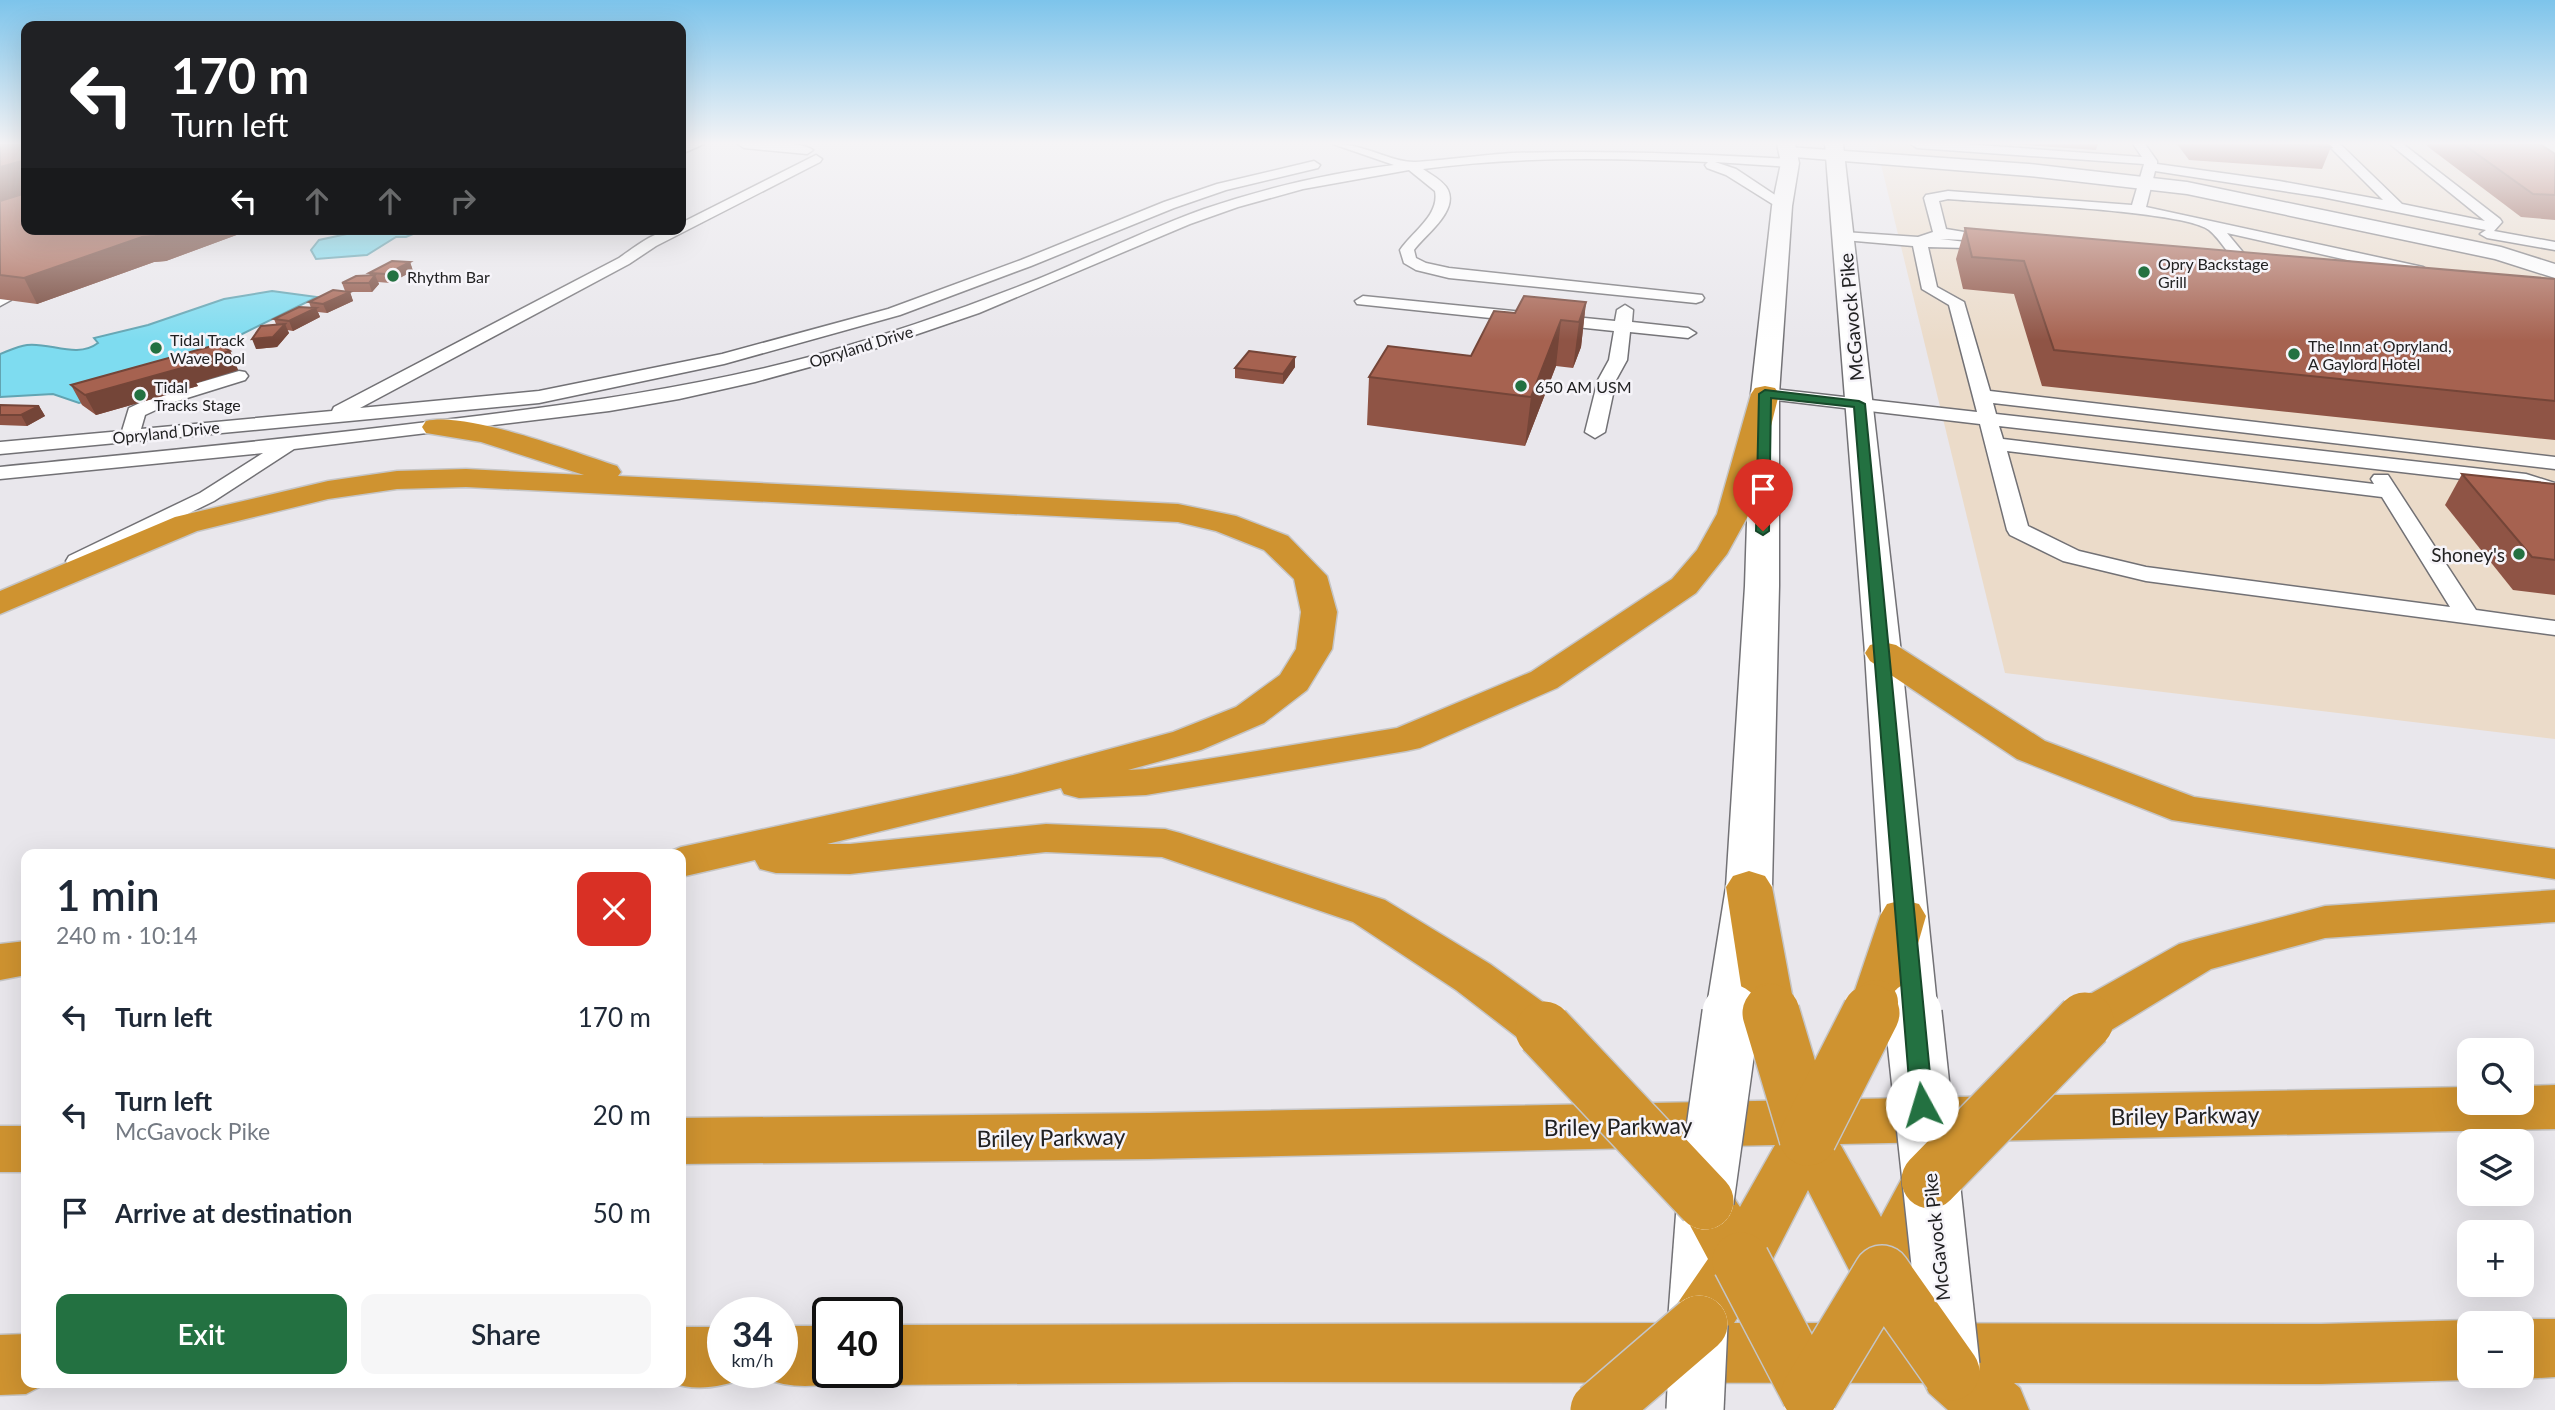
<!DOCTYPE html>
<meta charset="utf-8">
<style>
body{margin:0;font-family:Lato,sans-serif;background:#f6f6f7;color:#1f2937;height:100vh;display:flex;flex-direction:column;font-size:26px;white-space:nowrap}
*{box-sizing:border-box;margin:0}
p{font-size:23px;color:#747a83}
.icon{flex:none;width:38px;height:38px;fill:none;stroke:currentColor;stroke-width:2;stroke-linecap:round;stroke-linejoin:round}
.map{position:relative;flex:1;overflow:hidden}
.details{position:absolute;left:21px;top:849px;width:665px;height:539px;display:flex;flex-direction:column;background:#fff;border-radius:14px;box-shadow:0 7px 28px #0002}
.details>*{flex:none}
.banner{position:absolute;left:21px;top:21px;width:665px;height:214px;border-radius:14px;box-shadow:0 7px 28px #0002;background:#202124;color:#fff;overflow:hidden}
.tools{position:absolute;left:2457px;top:1038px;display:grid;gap:14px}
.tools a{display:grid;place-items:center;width:77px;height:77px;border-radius:14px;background:#fff;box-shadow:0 7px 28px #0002;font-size:35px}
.speed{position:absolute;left:707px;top:1297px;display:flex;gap:14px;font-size:35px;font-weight:700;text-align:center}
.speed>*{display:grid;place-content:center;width:91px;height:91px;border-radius:50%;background:#fff;box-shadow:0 7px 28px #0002;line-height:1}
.speed small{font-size:18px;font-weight:400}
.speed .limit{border:4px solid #111;border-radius:10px;background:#fff;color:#111}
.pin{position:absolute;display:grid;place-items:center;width:60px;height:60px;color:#fff;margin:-72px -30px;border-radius:50% 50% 50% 0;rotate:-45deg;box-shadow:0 0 7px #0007}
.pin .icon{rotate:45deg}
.me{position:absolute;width:77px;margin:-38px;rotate:354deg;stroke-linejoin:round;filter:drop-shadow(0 0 5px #0008)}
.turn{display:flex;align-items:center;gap:24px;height:147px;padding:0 35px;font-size:32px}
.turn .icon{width:91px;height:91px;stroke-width:2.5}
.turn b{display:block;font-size:49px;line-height:60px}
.lanes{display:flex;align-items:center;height:66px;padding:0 35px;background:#0003;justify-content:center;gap:35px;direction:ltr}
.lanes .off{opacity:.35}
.round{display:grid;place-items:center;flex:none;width:74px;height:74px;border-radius:14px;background:#f6f6f7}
.headline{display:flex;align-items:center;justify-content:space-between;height:119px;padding:0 35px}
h1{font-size:42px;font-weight:600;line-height:52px}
.primary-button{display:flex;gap:14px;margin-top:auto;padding:14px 35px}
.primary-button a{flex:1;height:80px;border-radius:14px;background:#237141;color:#fff;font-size:28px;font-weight:600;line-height:80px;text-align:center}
.primary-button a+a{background:#f6f6f7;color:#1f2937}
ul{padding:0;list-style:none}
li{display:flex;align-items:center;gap:21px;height:98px;padding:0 35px}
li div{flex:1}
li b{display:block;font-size:26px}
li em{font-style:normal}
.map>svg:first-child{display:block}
</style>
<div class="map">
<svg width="2555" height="1410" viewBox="0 0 2555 1410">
<rect width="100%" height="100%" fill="#e9e7ec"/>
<!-- commercial -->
<polygon fill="#ebdbc9" points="1876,144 2555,144 2555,739 2005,673"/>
<!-- water -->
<g fill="#7edcf0" stroke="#62a4b2" stroke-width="2">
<polygon points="370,229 425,229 406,237 396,237 367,255 316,259 311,250 319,240"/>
<path d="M 272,291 L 317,297 L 234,338 L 223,353 L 226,362 L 79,403 L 53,394 L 0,397 L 0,354 C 8,351 18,346 27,345 C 50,342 77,359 98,343 L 94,338 L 148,325 L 224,299 Z"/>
</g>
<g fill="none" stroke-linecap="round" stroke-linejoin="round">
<defs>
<g id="service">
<polygon points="687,144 704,144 681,154 681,146"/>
<path d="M 738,144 C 756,143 799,140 813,150 L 807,154 L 744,148 Z"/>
<path d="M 1333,144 C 1363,143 1392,163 1416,162 C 1448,160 1480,155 1512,153 C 1605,150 1697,154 1790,159 L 1796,163 L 1790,167 L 1715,162 L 1736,169 L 1787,203 L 1789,206 L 1782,210 L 1726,175 L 1707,168 L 1705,165 L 1708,162 C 1613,158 1517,156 1423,169 C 1430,174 1444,181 1448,190 C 1458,212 1425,235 1414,250 L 1416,258 L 1426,263 L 1449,268 L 1702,295 L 1704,298 L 1702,301 L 1696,303 L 1449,278 L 1416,270 L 1404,263 L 1400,250 C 1412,232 1440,215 1435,191 L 1409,170 L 1303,189 L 1238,207 L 1190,224 L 979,313 L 868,351 L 755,382 L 679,399 L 609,411 L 294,449 L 214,501 L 77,568 L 69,566 L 66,561 L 69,556 L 200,493 L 263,453 L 0,479 L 0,467 C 151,452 301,438 452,419 C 574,404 694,388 813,356 C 890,334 965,308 1038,279 C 1094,256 1148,229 1204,209 C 1265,188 1330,173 1394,165 Z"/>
<path d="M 1911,144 L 1965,144 L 2142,157 L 2133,144 L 2145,144 L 2157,161 L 2157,164 L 2279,181 L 2383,200 L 2327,144 L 2340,144 L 2402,204 L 2485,221 L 2390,144 L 2403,144 L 2500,219 L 2502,222 L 2494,231 L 2555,242 L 2555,250 L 2487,238 L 2480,234 L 2486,230 L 2322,197 L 2155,171 L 2146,207 L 2423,267 L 2431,272 L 2423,277 L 2227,233 L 2256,268 C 2249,275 2233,275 2226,268 L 2236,263 C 2228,253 2219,238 2209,230 C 2183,210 1992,203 1948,199 L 1939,201 L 1946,229 L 1970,233 L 1972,236 L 1965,240 L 1940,239 L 1966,242 L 1968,245 L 1966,248 L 1928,247 L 1937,287 L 1964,302 L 1990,391 L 2555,457 L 2555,469 L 1993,403 L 1996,414 L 2526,474 L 2555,483 L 2555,496 L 2523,486 L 1999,426 L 2003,439 L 2374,484 L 2371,479 L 2374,475 L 2388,475 L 2476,610 L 2555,621 L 2555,635 L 2146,581 L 2063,561 L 2010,535 L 2007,530 L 1980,424 L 1758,398 L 1756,394 L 1765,388 L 1977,412 L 1949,305 L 1922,289 L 1913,246 L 1844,240 L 1837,236 L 1844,232 L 1918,237 L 1933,232 L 1924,198 L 1926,195 L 1948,191 L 2132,205 L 2144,164 L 1917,148 ZM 2007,451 L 2382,497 L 2450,607 L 2146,567 L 2079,551 L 2028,526 Z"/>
<path d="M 816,155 L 822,159 L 820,162 L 656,246 L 629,264 L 360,408 L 539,391 L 722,354 L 888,309 L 1021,260 L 1164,202 L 1217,184 L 1314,161 L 1320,165 L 1318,168 L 1226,190 L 1174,208 L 1031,266 L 900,315 L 724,364 L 539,403 L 0,454 L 0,442 L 122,431 L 129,408 L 157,395 L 239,371 L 245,372 L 248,376 L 245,380 L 171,403 L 145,415 L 141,429 L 332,411 L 334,407 L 619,258 C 638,245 656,229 681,229 L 681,223 Z"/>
<polygon points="0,296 9,297 11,300 0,306"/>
<polygon points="1363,296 1615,321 1617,310 1625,305 1633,310 1632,322 1688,328 1696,333 1688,338 1630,332 1627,360 1616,380 1605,432 1595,438 1585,432 1598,380 1609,360 1614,331 1357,304 1355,301"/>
</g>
<polygon id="minor" points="1788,147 2029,164 2187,182 2501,247 2555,264 2555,278 2495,259 2187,194 2029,176 1782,156 1779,152"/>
<g id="tertiary">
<polygon points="1777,144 1795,144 1799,163 1792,206 1779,394 1779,586 1772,887 1756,1012 1749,1025 1731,1031 1713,1025 1706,1012 1726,887 1745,586 1751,394 1772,206 1781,163"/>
<polygon points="1825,144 1843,144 1901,653 1937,1005 1930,1018 1912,1024 1894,1018 1887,1005 1865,653"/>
<polygon points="1705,1176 1725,1184 1733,1201 1730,1321 1721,1341 1699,1350 1677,1341 1668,1321 1677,1201 1685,1184"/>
</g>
<g id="motorway">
<path d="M 1765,386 L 1775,388 L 1779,394 L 1749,514 L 1727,554 L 1696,593 L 1557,688 L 1420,748 L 1406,751 L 1146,795 L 1079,798 L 1064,794 L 1061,788 L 827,844 L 850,844 L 1046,824 L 1165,829 L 1180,833 L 1385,900 L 1490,964 L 1562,1016 L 1569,1030 L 1562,1044 L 1544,1049 L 1526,1044 L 1456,990 L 1353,922 L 1162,857 L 1046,852 L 850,874 L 776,873 L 760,869 L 755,860 L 681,877 L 681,854 L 664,854 L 681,847 L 1013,775 L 1173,732 L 1236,707 L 1280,675 L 1296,649 L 1301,612 L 1294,579 L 1264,550 L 1216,531 L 1178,522 L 466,487 L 397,489 L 328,499 L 197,531 L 0,614 L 0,591 L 175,517 L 328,481 L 397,471 L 466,469 L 584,475 L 481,442 L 426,433 L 422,427 L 426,421 C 467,411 573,452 617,466 L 621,472 L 618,476 L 1178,504 L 1236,516 L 1288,536 L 1327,576 L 1337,612 L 1332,649 L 1307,690 L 1264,723 L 1201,750 L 1128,770 L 1146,769 L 1397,728 L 1531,672 L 1672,579 L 1697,550 L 1717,514 L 1751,394 L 1755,388 Z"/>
<polygon points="1883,642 1896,645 2045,741 2194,797 2555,849 2555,879 2172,820 2017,759 1870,661 1865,653 1870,645"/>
<polygon points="1749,871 1765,876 1772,887 1794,1005 1787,1018 1769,1024 1751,1018 1744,1005 1726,887 1733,876"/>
<polygon points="2555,890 2555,922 2325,938 2211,969 2103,1035 2085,1040 2067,1035 2060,1021 2067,1007 2179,944 2196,939 2325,906"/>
<polygon points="1903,900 1919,904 1926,916 1901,1002 1893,1015 1876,1021 1859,1015 1851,1002 1880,916 1887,904"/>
<polygon points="26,941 26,975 0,980 0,944"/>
<path d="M 2555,1085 L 2555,1129 L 1840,1144 L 1881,1217 L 1910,1163 L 1930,1156 L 1950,1163 L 1958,1180 L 1903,1293 L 1882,1301 L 1861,1293 L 1808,1190 L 1762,1280 L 1734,1323 L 2321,1324 L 2469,1320 L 2475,1323 L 2469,1323 L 2469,1376 L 2479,1376 L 2469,1380 L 2321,1384 L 2014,1383 L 2020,1388 L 2029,1410 L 1948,1410 L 1929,1393 L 1924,1383 L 1234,1382 L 887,1385 L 865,1376 L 863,1372 L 887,1372 L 887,1325 L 1669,1323 L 1677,1304 L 1708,1259 L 1677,1201 L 1685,1184 C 1717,1172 1723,1181 1740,1207 L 1775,1145 L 1149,1159 L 681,1164 L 681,1118 L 1149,1113 L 2469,1087 L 2469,1102 L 2522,1102 L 2522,1086 Z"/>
<rect x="0" y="1126" width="26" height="46"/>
<polygon points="2522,1319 2555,1319 2555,1377 2522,1379 2514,1376 2522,1376 2522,1323 2513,1323"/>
<path d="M 782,1326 L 828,1326 L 828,1372 L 852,1372 L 850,1377 C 820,1389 790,1389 760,1377 L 758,1372 L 782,1372 Z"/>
<path d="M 681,1327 L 723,1327 L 723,1372 L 748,1372 L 745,1378 C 722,1387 694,1392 670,1382 L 681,1382 Z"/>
<polygon points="26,1334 26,1382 49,1382 26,1394 0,1395 0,1335"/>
</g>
</defs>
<!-- service casing -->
<use href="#service" stroke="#727175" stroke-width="3"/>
<!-- minor casing -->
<use href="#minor" stroke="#727175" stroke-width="3"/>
<!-- tertiary casing -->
<use href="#tertiary" stroke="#727175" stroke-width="3"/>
<!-- motorway casing -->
<use href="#motorway" stroke="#c5c5c6" stroke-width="3"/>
<!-- service -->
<use href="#service" fill="#fff" fill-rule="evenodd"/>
<!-- minor -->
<use href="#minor" fill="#fff" fill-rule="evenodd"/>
<!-- tertiary -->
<use href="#tertiary" fill="#fff" fill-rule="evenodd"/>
<!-- motorway -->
<use href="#motorway" fill="#cf9330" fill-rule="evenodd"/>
<defs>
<polyline id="tertiary-bridge-far1" points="1912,1005 1913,1015"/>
<g id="tertiary-bridge">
<polyline points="1913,1013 1951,1366"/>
<polyline points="1705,1201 1731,1013"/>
<polyline points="1695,1410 1699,1324"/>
</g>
<g id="motorway-bridge-far1">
<polyline points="1769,1005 1772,1015"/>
<polyline points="1870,1015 1876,1002"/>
</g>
<g id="motorway-bridge">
<polyline points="1771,1013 1808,1137"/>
<polyline points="1544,1030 1705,1201"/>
<polyline points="1808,1137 1871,1013"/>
<polyline points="1930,1180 2085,1021"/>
<polyline points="1741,1261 1810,1393"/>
<polyline points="1810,1393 1882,1274 1951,1372"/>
<polyline points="1599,1410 1699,1324"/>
</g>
</defs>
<!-- tertiary-bridge-far1 casing -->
<use href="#tertiary-bridge-far1" stroke="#727175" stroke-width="46" stroke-linecap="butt"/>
<!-- tertiary-bridge casing -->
<use href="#tertiary-bridge" stroke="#727175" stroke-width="60" stroke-linecap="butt"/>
<!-- motorway-bridge-far1 casing -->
<use href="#motorway-bridge-far1" stroke="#c5c5c6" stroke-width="46" stroke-linecap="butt"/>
<!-- motorway-bridge casing -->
<use href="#motorway-bridge" stroke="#c5c5c6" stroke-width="60" stroke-linecap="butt"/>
<!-- tertiary-bridge-far1 -->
<use href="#tertiary-bridge-far1" stroke="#fff" stroke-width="44"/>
<!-- tertiary-bridge -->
<use href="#tertiary-bridge" stroke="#fff" stroke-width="57"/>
<!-- motorway-bridge-far1 -->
<use href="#motorway-bridge-far1" stroke="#cf9330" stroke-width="44"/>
<!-- motorway-bridge -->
<use href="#motorway-bridge" stroke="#cf9330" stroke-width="57"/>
</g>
<!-- wall -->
<g fill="#8f5445">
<polygon points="0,144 26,229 265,229 260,231 250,230 166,261 154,262 37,304 0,299"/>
<polygon points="2011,144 2098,144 2096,150"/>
<polygon points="2177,144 2328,144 2331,147 2322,169 2189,160"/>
<polygon points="2428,144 2540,144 2555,154 2555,220 2521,217 2427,146"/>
<polygon points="1965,228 2555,279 2555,440 2042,386 2014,294 1963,289 1956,259"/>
<polygon points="410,262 413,271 390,283 378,282 379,284 372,292 350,292 353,301 327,313 318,312 320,317 293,331 287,330 289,333 277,347 256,349 276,324 274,319 311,308 309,302 345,291 342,283 370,276 369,273"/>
<polygon points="1586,302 1581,347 1573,368 1556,366 1525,446 1367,425 1369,377 1471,356 1515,313"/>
<polygon points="230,351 238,370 196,383 198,386 96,415 82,405 71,385"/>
<polygon points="1295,367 1283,384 1235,378 1235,368"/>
<polygon points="0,405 39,406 45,416 27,426 0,425"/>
<polygon points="2462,474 2555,484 2555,595 2513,590 2445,505"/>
</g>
<!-- shaded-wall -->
<g fill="#744538">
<polygon points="26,160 26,202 0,210 0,167"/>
<polygon points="174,229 250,230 166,261 154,262 37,304 24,278 142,237"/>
<polygon points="410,262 413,271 390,283 387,274"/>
<polygon points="375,275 379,284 372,292 369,283"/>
<polygon points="350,292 353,301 327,313 323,304"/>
<polygon points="1586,302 1581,347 1573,368 1579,322"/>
<polygon points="316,308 320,317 293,331 289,321"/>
<polygon points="1561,320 1556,366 1525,446 1531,397"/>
<polygon points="285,324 289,333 277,347 256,349 252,339"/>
<polygon points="230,351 238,370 196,383 198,386 96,415 85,395 185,364"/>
<polygon points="1295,357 1295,367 1283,384 1283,374"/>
<polygon points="39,406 45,416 27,426 21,415"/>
</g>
<!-- building -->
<g fill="#a66250" stroke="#744538" stroke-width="2">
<polygon points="0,144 26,144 26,160 0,167"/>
<polygon points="2281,144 2328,144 2331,147"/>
<polygon points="2463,144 2540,144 2555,154 2555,195 2533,194"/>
<polygon points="26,193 26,229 174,229 155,236 142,237 24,278 0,275 0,201"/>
<polygon points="1965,228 2555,279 2555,401 2054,350 2024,261 1972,257"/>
<polygon points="392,261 410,262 387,274 369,273"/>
<polygon points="375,275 369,283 342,283 356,276"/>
<polygon points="333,290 350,292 323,304 309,302"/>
<polygon points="1524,296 1586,302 1579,322 1561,320 1531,397 1369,377 1388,346 1471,356 1494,311 1515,313"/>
<polygon points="299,307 316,308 289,321 274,319"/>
<polygon points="285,324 273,337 252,339 261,326"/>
<polygon points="219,344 230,351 185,364 189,366 85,395 71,385"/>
<polygon points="1249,351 1295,357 1283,374 1235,368"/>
<polygon points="0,405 39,406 21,415 0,415"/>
<polygon points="2462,474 2555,484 2555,560 2532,557"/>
</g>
<!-- sky -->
<linearGradient id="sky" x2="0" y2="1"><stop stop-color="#7dc4eb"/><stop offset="0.42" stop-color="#f5f4f6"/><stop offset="1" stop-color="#f5f4f6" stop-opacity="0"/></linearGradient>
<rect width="2555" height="341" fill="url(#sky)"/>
<!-- route -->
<polygon fill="#237141" stroke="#17492a" stroke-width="2" points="1765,390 1859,401 1865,404 1933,1105 1930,1112 1922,1114 1915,1112 1911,1105 1854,407 1771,398 1769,531 1763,535 1756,531 1759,394"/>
<!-- markers -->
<g fill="#237141" stroke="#f6f4f9" stroke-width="2.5">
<circle cx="2144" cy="272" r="7"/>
<circle cx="393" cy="276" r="7"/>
<circle cx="156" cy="348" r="7"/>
<circle cx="2294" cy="354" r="7"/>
<circle cx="1521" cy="386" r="7"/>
<circle cx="140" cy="395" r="7"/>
<circle cx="2519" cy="554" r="7"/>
</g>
<g text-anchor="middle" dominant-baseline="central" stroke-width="5" stroke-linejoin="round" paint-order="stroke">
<!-- far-poi labels -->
<g font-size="16" fill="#212122" stroke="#f6f4f9" text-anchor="start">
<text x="2158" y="263">Opry Backstage<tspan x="2158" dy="18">Grill</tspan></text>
<text x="407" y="276">Rhythm Bar</text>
<text x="170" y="339">Tidal Track<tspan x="170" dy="18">Wave Pool</tspan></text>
<text x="2308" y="345">The Inn at Opryland,<tspan x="2308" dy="18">A Gaylord Hotel</tspan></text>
<text x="154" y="386">Tidal<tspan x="154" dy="18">Tracks Stage</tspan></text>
<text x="1535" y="386">650 AM USM</text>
</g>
<!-- far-street labels -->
<g font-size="16" fill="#212122" stroke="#f6f4f9">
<text transform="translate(861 346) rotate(-17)">Opryland Drive</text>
<text transform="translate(166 432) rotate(-6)">Opryland Drive</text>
</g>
<!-- street labels -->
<g font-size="19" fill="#212122" stroke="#f6f4f9">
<text transform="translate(1851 317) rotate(-95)">McGavock Pike</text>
<text transform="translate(1936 1237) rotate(-96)">McGavock Pike</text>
</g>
<!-- poi labels -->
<g font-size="19" fill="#212122" stroke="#f6f4f9" text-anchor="end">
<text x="2505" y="554">Shoney's</text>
</g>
<!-- near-street labels -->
<g font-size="23" fill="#212122" stroke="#f6f4f9">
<text transform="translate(2185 1115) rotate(-1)">Briley Parkway</text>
<text transform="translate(1618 1126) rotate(-1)">Briley Parkway</text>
<text transform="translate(1051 1137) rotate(-1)">Briley Parkway</text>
</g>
</g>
</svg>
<div class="tools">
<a><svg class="icon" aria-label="search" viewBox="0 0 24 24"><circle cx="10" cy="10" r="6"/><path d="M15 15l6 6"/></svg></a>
<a><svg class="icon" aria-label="layers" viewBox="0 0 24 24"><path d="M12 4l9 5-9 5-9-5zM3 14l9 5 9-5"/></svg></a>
<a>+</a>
<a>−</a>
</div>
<div class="speed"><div>34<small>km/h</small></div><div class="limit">40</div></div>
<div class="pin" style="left:1763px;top:531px;background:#d93025"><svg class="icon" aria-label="arrive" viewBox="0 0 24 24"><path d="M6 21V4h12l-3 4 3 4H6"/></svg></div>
<svg class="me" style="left:1922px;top:1105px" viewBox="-20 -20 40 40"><circle r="19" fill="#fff"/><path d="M0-13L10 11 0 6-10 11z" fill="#237141"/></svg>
<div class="banner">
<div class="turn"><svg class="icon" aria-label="left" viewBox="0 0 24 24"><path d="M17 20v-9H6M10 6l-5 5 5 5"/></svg><div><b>170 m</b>Turn left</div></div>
<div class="lanes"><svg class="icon" aria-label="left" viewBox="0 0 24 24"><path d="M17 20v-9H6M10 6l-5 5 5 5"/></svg><svg class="icon off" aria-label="ahead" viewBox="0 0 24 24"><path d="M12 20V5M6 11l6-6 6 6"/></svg><svg class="icon off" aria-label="ahead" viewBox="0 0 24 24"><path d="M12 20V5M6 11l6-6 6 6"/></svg><svg class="icon off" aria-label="right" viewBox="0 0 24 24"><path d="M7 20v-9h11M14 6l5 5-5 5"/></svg></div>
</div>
<section class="details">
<div class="headline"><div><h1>1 min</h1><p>240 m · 10:14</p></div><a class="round" style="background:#d93025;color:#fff"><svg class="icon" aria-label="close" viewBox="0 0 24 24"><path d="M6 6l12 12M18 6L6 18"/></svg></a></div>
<ul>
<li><svg class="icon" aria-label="left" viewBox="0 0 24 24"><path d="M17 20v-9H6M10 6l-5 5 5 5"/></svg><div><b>Turn left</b></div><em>170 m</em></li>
<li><svg class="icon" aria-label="left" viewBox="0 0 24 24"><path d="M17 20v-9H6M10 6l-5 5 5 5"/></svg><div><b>Turn left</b><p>McGavock Pike</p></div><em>20 m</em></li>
<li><svg class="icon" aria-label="arrive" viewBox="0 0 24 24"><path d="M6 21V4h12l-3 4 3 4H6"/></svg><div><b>Arrive at destination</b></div><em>50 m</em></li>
</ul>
<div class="primary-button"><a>Exit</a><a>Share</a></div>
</section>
</div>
